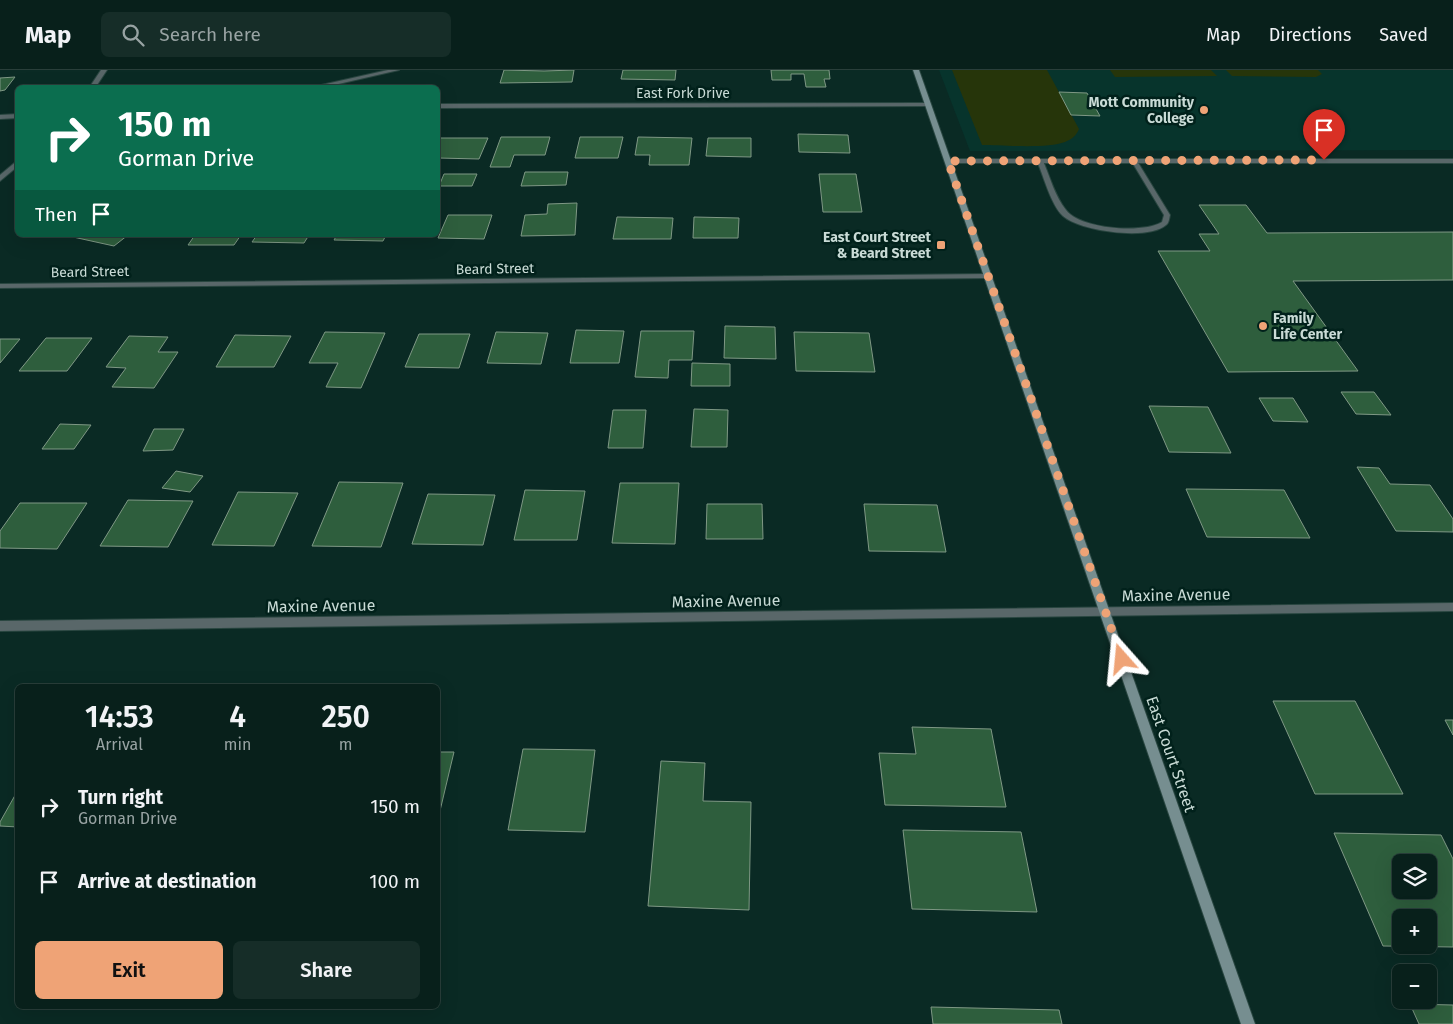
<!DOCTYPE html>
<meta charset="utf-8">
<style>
body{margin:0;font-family:"Fira Sans",sans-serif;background:#162d28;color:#f1f3f6;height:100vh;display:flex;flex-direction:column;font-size:19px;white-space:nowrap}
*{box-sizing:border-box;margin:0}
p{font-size:16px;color:#98a3a3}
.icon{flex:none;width:28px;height:28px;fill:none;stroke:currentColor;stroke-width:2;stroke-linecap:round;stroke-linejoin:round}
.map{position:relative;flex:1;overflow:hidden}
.sheet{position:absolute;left:15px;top:614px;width:425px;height:325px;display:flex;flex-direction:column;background:#08201b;border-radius:8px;box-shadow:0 5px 20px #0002,0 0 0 1px #293e3a}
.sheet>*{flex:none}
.banner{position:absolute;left:15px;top:15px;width:425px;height:152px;border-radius:8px;box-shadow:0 5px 20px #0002,0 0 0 1px #293e3a;background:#0b6e4f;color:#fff;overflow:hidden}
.buttons{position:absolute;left:1392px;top:784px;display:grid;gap:10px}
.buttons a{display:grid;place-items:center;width:45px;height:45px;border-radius:8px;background:#08201b;box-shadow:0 5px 20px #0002,0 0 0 1px #293e3a;font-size:25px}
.pin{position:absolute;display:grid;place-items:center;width:42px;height:42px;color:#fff;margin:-51px -21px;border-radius:50% 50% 50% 0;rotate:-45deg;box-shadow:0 0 5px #0007}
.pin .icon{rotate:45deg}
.me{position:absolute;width:55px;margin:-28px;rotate:342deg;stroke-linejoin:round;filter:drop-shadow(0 0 4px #0008)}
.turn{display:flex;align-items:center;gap:18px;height:105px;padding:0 20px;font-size:22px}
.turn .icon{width:65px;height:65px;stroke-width:2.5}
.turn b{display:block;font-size:35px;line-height:42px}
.then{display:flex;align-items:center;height:48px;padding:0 20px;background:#0003;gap:10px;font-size:19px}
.eta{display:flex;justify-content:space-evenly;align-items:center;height:85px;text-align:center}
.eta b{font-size:30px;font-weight:600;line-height:35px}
.action{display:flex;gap:10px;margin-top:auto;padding:10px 20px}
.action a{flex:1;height:58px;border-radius:8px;background:#efa376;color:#111;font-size:20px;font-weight:600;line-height:58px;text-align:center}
.action a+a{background:#162d28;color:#f1f3f6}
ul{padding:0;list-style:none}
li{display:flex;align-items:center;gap:15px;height:75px;padding:0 20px}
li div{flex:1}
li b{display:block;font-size:19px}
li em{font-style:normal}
header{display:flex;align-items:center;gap:30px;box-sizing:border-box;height:70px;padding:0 25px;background:#08201b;border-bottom:1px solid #293e3a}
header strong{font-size:24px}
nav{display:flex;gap:28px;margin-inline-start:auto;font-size:18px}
.search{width:350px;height:45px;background:#162d28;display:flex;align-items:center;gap:12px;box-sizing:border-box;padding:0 18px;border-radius:8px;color:#98a3a3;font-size:19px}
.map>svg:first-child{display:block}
</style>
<header>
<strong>Map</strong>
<div class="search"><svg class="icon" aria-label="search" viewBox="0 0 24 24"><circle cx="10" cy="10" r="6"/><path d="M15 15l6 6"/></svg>Search here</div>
<nav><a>Map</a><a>Directions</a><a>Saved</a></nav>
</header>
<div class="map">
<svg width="1453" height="954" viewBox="0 0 1453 954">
<rect width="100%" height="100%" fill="#0a2a24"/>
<!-- built -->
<polygon fill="#07342c" points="939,0 1453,0 1453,80 970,81"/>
<!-- green -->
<g fill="#26350a">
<path d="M 952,0 L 1047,0 L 1079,59 C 1076,66 1072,69 1065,72 C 1047,79 1002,75 982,75 Z"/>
<polygon points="1110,0 1211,0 1217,6 1115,7"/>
<polygon points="1226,0 1318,0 1322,4 1316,7 1232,6"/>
</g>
<!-- building -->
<g fill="#2e5e3d" stroke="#7f9885" fill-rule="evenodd">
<polygon points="504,0 544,1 574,0 572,12 500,13"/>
<polygon points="623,0 676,0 675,10 621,9"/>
<polygon points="771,0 829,0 830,9 824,9 826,17 806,17 804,4 791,4 791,10 772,10"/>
<polygon points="15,7 5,20 0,21 0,8"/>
<polygon points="1059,22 1087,23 1100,46 1071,45"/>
<polygon points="798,64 848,65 850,83 799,82"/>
<polygon points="501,67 550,67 545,85 514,85 510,97 490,97"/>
<polygon points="580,67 623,67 618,88 575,88"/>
<polygon points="638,67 692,68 689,95 649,95 650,85 635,85"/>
<polygon points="438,68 488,68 479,89 438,88"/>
<polygon points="708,68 751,68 751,87 706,86"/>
<polygon points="525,102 568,102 566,115 521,116"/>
<polygon points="444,104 477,104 472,116 439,116"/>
<polygon points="819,104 856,104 862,142 823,142"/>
<polygon points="577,133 575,165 521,166 525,145 547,144 548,134"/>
<polygon points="1199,135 1246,135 1267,163 1453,162 1453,210 1293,211 1358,301 1228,302 1158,181 1210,181 1199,164 1219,164"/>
<polygon points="448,145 492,145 484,169 438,168"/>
<polygon points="617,147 673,148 671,169 613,169"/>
<polygon points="694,147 739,148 738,168 693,168"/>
<polygon points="64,165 128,165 114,176"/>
<polygon points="195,165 241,165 234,175 188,175"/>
<polygon points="257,165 309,165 304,173 252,172"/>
<polygon points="337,165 386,165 383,171 334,170"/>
<polygon points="725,256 775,257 776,289 724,288"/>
<polygon points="576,260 624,261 619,293 570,293"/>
<polygon points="641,261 694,261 692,290 669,290 668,308 635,307"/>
<polygon points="325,262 385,263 361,318 326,317 338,293 309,293"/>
<polygon points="496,262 548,263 541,294 487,293"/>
<polygon points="794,262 869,263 875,302 796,301"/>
<polygon points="419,264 470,264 459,298 405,297"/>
<polygon points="235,265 291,266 274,297 216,297"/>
<polygon points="129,266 168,267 158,282 178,282 154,318 112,317 126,298 106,297"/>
<polygon points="46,268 92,268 67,301 19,301"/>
<polygon points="0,269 20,269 0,293"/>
<polygon points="692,293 730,294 730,316 691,316"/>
<polygon points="1341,322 1374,322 1391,345 1356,344"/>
<polygon points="1259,328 1293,328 1308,352 1273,351"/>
<polygon points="1149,336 1208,337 1231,383 1169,382"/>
<polygon points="694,339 728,340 727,377 691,377"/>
<polygon points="613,340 646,340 643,378 608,378"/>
<polygon points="60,354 91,355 74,379 42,379"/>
<polygon points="154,359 184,359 173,380 143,381"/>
<polygon points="1357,397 1379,398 1390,414 1430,415 1453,449 1453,462 1396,461"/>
<polygon points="176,401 203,406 190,422 162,418"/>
<polygon points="339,412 403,413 381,477 312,476"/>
<polygon points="620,413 679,413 675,474 612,473"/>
<polygon points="1186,419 1284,420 1310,468 1207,467"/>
<polygon points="525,420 585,421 577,470 514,470"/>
<polygon points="238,422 298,423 274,476 212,475"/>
<polygon points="428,424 495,425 483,475 412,474"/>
<polygon points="128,430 193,431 168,477 100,476"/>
<polygon points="20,433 87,433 57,479 0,478 0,461"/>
<polygon points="707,434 762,434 763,469 706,469"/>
<polygon points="864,434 937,435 946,482 869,481"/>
<polygon points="1273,631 1355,631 1403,724 1315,724"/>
<polygon points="1445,650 1453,650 1453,665"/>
<polygon points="912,657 991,659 1006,737 885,735 879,683 916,684"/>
<polygon points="523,679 595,680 585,762 508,760"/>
<polygon points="438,682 454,682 439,745 438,745"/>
<polygon points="661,691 705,693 703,731 751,732 749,840 648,836"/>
<polygon points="18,720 18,757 0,756 0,752"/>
<polygon points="903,760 1021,762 1037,842 912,839"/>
<path d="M 1334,763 L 1441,765 L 1453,789 L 1453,877 L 1383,876 ZM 1401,792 L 1429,792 L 1429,820 L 1401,820 ZM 1401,848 L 1429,848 L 1429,875 L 1401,875 Z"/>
<polygon points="1410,934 1453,935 1453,954 1419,954"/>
<polygon points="931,937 1059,940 1062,954 933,954"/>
</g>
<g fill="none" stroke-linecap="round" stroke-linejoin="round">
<defs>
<path id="lane" d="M 1040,89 L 1043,91 C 1050,107 1055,127 1066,140 C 1080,159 1143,164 1162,152 L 1164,145 L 1132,92 L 1137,91 L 1170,145 C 1169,149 1169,153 1166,155 C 1148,171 1080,161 1063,146 C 1051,135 1044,107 1037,91 Z"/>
<g id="street">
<polygon points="101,0 107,0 95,18 89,18"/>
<polygon points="388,0 399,0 321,18 308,18"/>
<polygon points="928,33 930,34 930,36 438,38 438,34"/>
<polygon points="18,44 18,48 0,49 0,45"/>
<polygon points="1453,89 1453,93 948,93 945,91 948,89"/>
<polygon points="18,90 18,96 0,111 0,105"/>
<polygon points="987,204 991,206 990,208 0,218 0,214"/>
<polygon points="1453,533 1453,541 0,561 0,551"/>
</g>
<polygon id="secondary" points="913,0 919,0 1255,954 1241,954"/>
</defs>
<!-- lane casing -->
<use href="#lane" stroke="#294640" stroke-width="2"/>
<!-- street casing -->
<use href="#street" stroke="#294640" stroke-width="2"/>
<!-- secondary casing -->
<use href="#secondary" stroke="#294640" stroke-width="2"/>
<!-- lane -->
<use href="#lane" fill="#596769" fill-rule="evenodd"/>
<!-- street -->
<use href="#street" fill="#596769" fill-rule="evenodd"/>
<!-- secondary -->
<use href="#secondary" fill="#768e90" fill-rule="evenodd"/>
</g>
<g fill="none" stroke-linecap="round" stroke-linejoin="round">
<!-- route -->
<polyline stroke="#efa376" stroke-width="9" stroke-dasharray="0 16.2" points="1122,589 948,91 1324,90"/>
</g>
<!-- markers -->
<g fill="#efa376" stroke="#01211b" stroke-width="2">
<circle cx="1204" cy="40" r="5"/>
<rect x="936" y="170" width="10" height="10" rx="2.5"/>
<circle cx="1263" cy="256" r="5"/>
</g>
<g text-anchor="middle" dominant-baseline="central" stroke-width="5" stroke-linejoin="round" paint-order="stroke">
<!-- far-street labels -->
<g font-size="14" fill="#c9dbd6" stroke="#01211b">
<text x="683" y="23">East Fork Drive</text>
<text transform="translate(495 199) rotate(-1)">Beard Street</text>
<text transform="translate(90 202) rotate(-1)">Beard Street</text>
</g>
<!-- far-poi labels -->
<g font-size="14" font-weight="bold" fill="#c9dbd6" stroke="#01211b" text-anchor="end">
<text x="1194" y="32">Mott Community<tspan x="1194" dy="16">College</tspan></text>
<text x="931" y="167">East Court Street<tspan x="931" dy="16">&amp; Beard Street</tspan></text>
<text x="1273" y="248" text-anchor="start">Family<tspan x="1273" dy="16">Life Center</tspan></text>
</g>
<!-- street labels -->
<g font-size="16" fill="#c9dbd6" stroke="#01211b">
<text transform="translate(1176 525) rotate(-1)">Maxine Avenue</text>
<text transform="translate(726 531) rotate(-1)">Maxine Avenue</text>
<text transform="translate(321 536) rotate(-1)">Maxine Avenue</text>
<text transform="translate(1171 684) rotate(71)">East Court Street</text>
</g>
</g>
</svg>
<div class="buttons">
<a><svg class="icon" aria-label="layers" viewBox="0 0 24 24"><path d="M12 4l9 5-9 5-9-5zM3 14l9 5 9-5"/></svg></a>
<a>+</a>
<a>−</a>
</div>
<div class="pin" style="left:1324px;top:90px;background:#d93025"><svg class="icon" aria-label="arrive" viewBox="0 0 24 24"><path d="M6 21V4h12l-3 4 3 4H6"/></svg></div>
<svg class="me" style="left:1122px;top:589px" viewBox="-20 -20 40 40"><path d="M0-17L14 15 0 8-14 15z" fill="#efa376" stroke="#fff" stroke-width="4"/></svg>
<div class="banner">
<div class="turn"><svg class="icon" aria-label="right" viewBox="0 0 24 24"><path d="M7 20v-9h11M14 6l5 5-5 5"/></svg><div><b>150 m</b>Gorman Drive</div></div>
<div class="then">Then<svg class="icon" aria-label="arrive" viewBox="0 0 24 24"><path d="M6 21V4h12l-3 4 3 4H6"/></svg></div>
</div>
<section class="sheet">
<div class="eta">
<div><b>14:53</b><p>Arrival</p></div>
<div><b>4</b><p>min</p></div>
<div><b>250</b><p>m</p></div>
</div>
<ul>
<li><svg class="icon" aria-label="right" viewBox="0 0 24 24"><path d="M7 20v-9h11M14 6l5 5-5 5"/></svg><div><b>Turn right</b><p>Gorman Drive</p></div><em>150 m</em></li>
<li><svg class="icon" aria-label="arrive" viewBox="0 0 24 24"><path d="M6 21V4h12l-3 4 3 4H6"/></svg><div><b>Arrive at destination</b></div><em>100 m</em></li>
</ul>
<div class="action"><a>Exit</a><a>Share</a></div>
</section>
</div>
